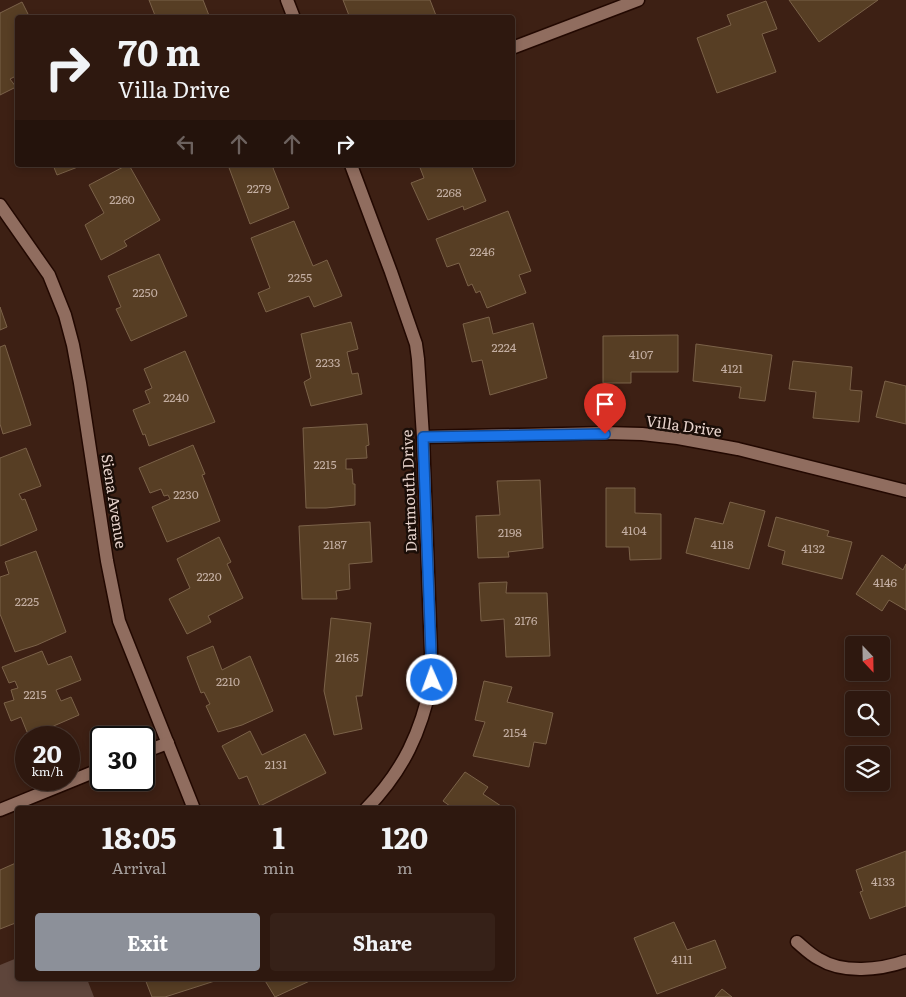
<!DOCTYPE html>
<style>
body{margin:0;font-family:Literata,serif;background:#362118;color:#f1f3f6;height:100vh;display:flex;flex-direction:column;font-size:19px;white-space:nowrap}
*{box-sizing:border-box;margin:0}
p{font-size:16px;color:#a7a09e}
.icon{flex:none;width:28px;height:28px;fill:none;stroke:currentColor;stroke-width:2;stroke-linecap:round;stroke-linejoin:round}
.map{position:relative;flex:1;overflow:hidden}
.sheet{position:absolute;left:15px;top:806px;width:500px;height:175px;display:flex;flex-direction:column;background:#2e180f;border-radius:5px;box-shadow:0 2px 8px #0003,0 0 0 1px #49372f}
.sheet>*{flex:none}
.hud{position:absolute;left:15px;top:15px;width:500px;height:152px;border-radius:5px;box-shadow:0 2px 8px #0003,0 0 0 1px #49372f;background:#2e180f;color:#f1f3f6;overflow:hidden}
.needle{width:32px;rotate:158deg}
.fabs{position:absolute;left:845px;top:636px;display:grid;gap:10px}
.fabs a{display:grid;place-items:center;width:45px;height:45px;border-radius:5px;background:#2e180f;box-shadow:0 2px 8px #0003,0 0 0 1px #49372f;font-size:25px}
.speed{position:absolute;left:15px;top:726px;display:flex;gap:10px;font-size:25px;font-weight:700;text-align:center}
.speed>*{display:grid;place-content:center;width:65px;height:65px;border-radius:50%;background:#2e180f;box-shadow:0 2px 8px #0003,0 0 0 1px #49372f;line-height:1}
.speed small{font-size:12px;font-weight:400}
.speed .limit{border:2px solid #111;border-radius:8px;background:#fff;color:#111}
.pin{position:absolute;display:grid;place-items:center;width:42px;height:42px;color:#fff;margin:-51px -21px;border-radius:50% 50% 50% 0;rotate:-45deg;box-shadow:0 0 5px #0007}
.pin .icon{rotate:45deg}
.me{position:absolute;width:55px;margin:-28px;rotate:358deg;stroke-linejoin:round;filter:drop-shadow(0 0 4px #0008)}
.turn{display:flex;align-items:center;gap:18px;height:105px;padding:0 20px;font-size:22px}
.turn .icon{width:65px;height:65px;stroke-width:2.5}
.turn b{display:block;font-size:35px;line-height:42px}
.lanes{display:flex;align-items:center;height:48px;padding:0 20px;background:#0003;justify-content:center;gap:25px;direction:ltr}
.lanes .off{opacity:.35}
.eta{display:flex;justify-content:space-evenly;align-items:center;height:85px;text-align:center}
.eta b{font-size:30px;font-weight:700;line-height:35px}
.primary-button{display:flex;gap:10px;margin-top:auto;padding:10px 20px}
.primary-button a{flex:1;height:58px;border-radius:5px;background:#8c9099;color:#fff;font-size:20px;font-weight:700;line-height:58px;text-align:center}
.primary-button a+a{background:#362118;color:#f1f3f6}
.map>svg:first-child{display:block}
</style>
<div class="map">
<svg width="906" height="997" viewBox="0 0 906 997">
<rect width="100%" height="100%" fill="#3d2014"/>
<!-- green -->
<polygon fill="#5e453b" points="17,958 18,979 87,979 94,997 0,997 0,965"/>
<!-- building -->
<g fill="#573e24" stroke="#7b6249">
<polygon points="149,0 203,0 210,18 156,18"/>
<polygon points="343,0 430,0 437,18 350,18"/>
<polygon points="789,0 878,0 819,42"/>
<polygon points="766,1 777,29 762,34 776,72 717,93 697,38 731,25 727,15"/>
<polygon points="22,2 30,18 18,18 18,75 10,79 16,87 0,95 0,13"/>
<polygon points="53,165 83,165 57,175"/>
<polygon points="127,165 129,165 160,220 124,241 127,246 101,260 85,225 104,213 89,185"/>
<polygon points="228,165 281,165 273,168 289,208 250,224"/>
<polygon points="419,165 471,165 486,201 464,210 463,206 428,220 411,183 424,178"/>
<polygon points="508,211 531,271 519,275 526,293 487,308 480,291 476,293 472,284 468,286 459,263 447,267 436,239"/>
<polygon points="294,221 313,266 327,260 342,296 314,307 309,296 266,312 258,293 270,288 251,238"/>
<polygon points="159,254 187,316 131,341 116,309 121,307 108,276"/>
<polygon points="0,307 7,327 0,330"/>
<polygon points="489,317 493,334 533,323 547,378 490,395 482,360 472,362 463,324"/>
<polygon points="351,322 358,349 347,352 352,374 358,373 362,394 311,406 304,382 311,378 301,334"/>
<polygon points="678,335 678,372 631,372 631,383 603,383 603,336"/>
<polygon points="696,344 772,355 765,401 739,398 741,387 693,381"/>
<polygon points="5,345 31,425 3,434 0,424 0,347"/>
<polygon points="185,351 215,422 149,446 145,434 143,435 133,410 150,403 145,391 152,388 144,369"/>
<polygon points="793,361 852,367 850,390 862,391 859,422 813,418 816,392 789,389"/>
<polygon points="885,381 906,386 906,424 876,417"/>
<polygon points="367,424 369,445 366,446 367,458 346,459 346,469 352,469 353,484 355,484 355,505 326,508 306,508 303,428"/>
<polygon points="193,445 205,474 202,475 220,521 167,542 152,507 170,499 168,495 164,496 161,489 150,493 139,468"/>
<polygon points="26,448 41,486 19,494 22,500 25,499 37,530 0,546 0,458"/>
<polygon points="540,480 543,548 508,552 509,557 478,558 476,516 500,515 497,481"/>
<polygon points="606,488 635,488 635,513 661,514 661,559 630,560 629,547 606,547"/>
<polygon points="730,502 765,511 749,569 686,553 695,518 723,524"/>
<polygon points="776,517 829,531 827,536 852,542 842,579 782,564 785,551 768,546"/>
<polygon points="370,522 372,562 349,564 350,589 336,591 337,599 302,599 299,526"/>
<polygon points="219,537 231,562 227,564 243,598 208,616 211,622 187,634 169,599 190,588 177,559"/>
<polygon points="36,551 66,632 37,645 15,652 0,614 0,577 9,574 5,562"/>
<polygon points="882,555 903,570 906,564 906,610 889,600 882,611 856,594"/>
<polygon points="507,582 506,593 547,593 550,656 506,657 504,619 481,621 479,583"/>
<polygon points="331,618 371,623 362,696 356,696 362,729 334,735 324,691"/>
<polygon points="213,646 222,670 250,656 273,711 242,725 218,732 206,706 210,704 204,692 201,693 187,657"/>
<polygon points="42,651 48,665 71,656 81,680 56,690 61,701 71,697 79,715 42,731 41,727 27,732 21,717 11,721 4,703 14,700 11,690 18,688 15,681 9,683 2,667"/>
<polygon points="484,681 512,687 507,702 553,713 546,744 534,742 529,767 473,756 485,722 475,720"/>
<polygon points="250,731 262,755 305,734 326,773 260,806 247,776 239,779 222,746"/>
<polygon points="465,772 488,787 483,794 504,808 504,809 454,809 443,801"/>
<polygon points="906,851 906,906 870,919 860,892 863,891 856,870"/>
<polygon points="18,862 18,922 0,929 0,870"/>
<polygon points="674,922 687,950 715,940 726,968 657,994 634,938"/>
<polygon points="138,979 221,979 165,997 152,997 145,979 139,981"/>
<polygon points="264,979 314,979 275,997"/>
<polygon points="722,989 732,997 715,997"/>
</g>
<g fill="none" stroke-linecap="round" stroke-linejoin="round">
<defs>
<g id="street">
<polyline points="287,0 294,18"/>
<polyline points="512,48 638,0"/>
<path d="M 351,165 L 391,272 L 416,344 L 418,359 L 423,437 L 432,680 C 421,732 404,770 366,809"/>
<polyline points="0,205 49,275 65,315 73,345 80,383 107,561 119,621 194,809"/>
<polyline points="423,437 605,433 642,434 678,438 738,449 906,491"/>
<polyline points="144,752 168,743"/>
<polyline points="0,810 101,769"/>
<path d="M 797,942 C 804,948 811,955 819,959 C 843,974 880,970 906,961"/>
</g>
</defs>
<!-- street casing -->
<use href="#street" stroke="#220801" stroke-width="15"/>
<!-- street -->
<use href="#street" stroke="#906d5f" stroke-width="12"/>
</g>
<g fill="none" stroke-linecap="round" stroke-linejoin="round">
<defs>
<polyline id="route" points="432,680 423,437 605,434"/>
</defs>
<!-- route casing -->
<use href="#route" stroke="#114b97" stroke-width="12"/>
<!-- route -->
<use href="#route" stroke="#1a73e8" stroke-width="9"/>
</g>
<g text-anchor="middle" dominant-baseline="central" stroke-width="5" stroke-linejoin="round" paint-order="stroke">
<!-- number labels -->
<g font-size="12" fill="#c3aea2">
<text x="259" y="188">2279</text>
<text x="449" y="192">2268</text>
<text x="122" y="199">2260</text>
<text x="482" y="251">2246</text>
<text x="300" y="277">2255</text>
<text x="145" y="292">2250</text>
<text x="504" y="347">2224</text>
<text x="641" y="354">4107</text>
<text x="328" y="362">2233</text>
<text x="732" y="368">4121</text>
<text x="176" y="397">2240</text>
<text x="325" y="464">2215</text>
<text x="186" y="494">2230</text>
<text x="634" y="530">4104</text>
<text x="510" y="532">2198</text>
<text x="335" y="544">2187</text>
<text x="722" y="544">4118</text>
<text x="813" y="548">4132</text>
<text x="209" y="576">2220</text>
<text x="885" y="582">4146</text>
<text x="27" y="601">2225</text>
<text x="526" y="620">2176</text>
<text x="347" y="657">2165</text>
<text x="228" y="681">2210</text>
<text x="35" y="694">2215</text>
<text x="515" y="732">2154</text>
<text x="276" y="764">2131</text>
<text x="883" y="881">4133</text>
<text x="682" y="959">4111</text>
</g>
<!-- street labels -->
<g font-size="15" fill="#e7d3cc" stroke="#1b0e08">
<text transform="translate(684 425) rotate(8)">Villa Drive</text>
<text transform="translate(408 491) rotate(-92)">Dartmouth Drive</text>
<text transform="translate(115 501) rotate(81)">Siena Avenue</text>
</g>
</g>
</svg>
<div class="fabs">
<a><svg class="needle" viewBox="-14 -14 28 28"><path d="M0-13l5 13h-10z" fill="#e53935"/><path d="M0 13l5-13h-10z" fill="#a7a09e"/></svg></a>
<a><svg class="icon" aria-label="search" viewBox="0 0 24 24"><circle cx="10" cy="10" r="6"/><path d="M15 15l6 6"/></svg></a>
<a><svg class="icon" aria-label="layers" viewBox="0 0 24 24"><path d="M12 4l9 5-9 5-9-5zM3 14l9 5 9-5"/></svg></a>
</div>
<div class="speed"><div>20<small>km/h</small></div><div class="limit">30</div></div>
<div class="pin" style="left:605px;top:434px;background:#d93025"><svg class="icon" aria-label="arrive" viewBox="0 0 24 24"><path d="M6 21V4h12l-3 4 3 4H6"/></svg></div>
<svg class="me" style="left:432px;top:680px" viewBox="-20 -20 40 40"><circle r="17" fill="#1a73e8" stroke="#fff" stroke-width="3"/><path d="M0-11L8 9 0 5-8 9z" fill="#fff"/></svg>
<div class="hud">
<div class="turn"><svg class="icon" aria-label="right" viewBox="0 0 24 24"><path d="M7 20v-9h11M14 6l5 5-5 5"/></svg><div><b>70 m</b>Villa Drive</div></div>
<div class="lanes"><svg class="icon off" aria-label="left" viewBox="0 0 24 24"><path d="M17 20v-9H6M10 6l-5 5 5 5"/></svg><svg class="icon off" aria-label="ahead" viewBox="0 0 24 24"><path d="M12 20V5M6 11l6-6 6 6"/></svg><svg class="icon off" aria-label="ahead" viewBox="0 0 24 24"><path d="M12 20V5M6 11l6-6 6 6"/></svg><svg class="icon" aria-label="right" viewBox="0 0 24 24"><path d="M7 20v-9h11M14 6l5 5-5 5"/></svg></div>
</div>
<section class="sheet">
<div class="eta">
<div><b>18:05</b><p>Arrival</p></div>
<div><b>1</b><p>min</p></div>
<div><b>120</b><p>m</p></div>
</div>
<div class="primary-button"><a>Exit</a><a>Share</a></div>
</section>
</div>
